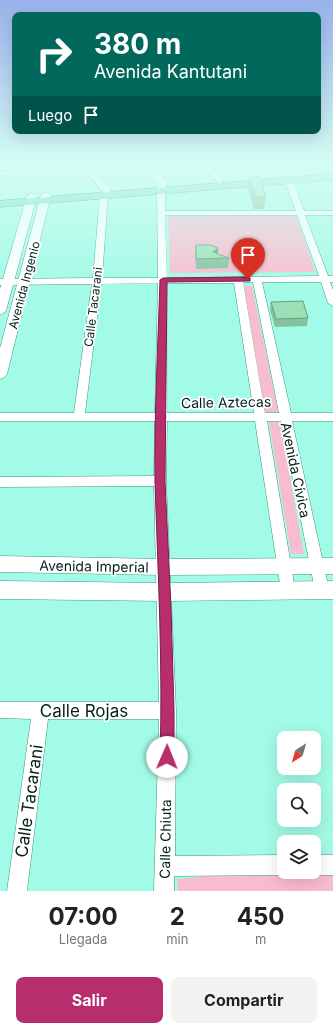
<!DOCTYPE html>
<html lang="es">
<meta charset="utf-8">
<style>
body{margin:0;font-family:Inter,sans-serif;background:#f2f2f2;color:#222;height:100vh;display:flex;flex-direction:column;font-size:15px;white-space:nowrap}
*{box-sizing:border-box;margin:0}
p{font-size:13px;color:#767676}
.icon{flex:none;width:22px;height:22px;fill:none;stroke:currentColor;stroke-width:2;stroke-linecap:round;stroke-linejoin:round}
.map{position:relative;height:891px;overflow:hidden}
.details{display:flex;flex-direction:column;background:#fff;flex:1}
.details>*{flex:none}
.banner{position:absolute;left:12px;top:12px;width:309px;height:122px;border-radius:8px;box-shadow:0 4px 16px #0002;background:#00695c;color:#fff;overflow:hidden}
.needle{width:26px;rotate:217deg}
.fabs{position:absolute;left:277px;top:731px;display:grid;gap:8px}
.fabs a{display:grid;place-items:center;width:44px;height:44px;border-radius:8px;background:#fff;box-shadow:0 4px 16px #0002;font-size:20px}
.pin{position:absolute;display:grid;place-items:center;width:34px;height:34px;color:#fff;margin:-41px -17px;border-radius:50% 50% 50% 0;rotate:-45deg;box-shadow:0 0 4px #0007}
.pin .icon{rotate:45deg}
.me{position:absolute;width:44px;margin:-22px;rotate:1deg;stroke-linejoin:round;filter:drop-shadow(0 0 3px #0008)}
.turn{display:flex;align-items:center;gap:14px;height:84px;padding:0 16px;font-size:18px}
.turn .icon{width:52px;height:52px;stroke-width:2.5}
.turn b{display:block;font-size:28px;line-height:34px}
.then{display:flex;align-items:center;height:38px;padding:0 16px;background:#0003;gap:8px;font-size:15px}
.eta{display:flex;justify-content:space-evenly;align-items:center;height:68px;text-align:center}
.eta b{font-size:24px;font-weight:700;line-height:28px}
.button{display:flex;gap:8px;margin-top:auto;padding:8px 16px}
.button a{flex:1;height:46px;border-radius:8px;background:#b72e6d;color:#fff;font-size:16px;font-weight:700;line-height:46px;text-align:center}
.button a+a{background:#f2f2f2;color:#222}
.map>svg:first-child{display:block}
</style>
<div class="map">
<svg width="333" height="891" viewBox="0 0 333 891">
<rect width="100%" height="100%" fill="#a2fbe6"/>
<!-- green -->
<g fill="#f8bccf">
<polygon points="296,215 315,272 170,273 168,216"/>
<polygon points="242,286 252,286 278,412 265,412"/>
<polygon points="269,422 280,422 304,554 291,554"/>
<polygon points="333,875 333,891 178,891 177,879 208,876"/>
</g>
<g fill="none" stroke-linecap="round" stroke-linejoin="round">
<defs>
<g id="street">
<polygon points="38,164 51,164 0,176 0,172"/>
<polygon points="80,164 87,164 110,189 110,193 104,193"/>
<path d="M 139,164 L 146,164 L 167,181 L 165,191 L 165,211 L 296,211 L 285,181 L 289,179 L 293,181 L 304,211 L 333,211 L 333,215 L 305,215 L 328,276 L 333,276 L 333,282 L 330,282 L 333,290 L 333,306 L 328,303 L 321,282 L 262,282 L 291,413 L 333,413 L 333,421 L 292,421 L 329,590 L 327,595 L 322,597 L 317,595 L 315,590 L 281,421 L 267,421 L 295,590 L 293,595 L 288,597 L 283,595 L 281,590 L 255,421 L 167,421 L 166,481 L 176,711 L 175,856 L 284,855 L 284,872 L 291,872 L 284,875 L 174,876 L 174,891 L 154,891 L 159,719 L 48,719 L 27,891 L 7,891 L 31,719 L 0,718 L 0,702 L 159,702 L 154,486 L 0,487 L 0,477 L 154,476 L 155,421 L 0,421 L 0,413 L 74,413 L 92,284 L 0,285 L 0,279 L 93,278 L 100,195 L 104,193 L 108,195 L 102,278 L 158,278 L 157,191 L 159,182 ZM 165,215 L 297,215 L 319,276 L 167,278 ZM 243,282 L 253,282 L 279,413 L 265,413 ZM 158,283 L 155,413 L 85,413 L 101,284 ZM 167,283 L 234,283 L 254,413 L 167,413 Z"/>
<polygon points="198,164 205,164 216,173 258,164 271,164 219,176 223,181 219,183"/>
<polygon points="314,855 333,855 333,875 314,875 307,872 314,872"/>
</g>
<g id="secondary">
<polygon points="46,192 51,195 7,374 5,377 0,379 0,348 41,195"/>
<polygon points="32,193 37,196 6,311 0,315 0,289 27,196"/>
<polygon points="0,556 164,559 333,558 333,574 164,575 0,572"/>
<polygon points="0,581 165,583 333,581 333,599 165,601 0,599"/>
</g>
<polygon id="primary" points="333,174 333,180 0,207 0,201"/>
</defs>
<!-- street casing -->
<use href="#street" stroke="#3c9684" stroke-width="1"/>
<!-- secondary casing -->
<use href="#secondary" stroke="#3c9684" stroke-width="1"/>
<!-- primary casing -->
<use href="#primary" stroke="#0f8371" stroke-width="1"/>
<!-- street -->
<use href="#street" fill="#fff" fill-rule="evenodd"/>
<!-- secondary -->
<use href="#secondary" fill="#fff" fill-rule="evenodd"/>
<!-- primary -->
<use href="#primary" fill="#73d4c5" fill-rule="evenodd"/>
</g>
<!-- wall -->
<g fill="#84c19d">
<polygon points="250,177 266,197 264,209 254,209 248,188"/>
<polygon points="196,245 218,248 218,254 229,258 228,268 196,269 195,255"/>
<polygon points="271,302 308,318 307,326 275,327 270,310"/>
</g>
<!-- shaded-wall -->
<polygon fill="#6c9d7f" points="218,248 217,258 213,252"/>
<!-- building -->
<g fill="#9ae0b6" stroke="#6c9d7f">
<polygon points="259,176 266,197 255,197 250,177"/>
<polygon points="196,245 210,245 218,248 213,252 229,258 196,259"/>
<polygon points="303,301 308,318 276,319 271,302"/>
</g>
<!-- sky -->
<linearGradient id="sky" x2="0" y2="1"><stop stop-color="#99b2eb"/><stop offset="0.57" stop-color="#d5fdf4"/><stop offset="1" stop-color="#d5fdf4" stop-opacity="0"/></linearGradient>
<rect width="333" height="289" fill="url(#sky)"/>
<!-- route -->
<path fill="#b72e6d" stroke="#771e47" d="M 248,277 L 250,278 L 250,281 L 167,282 L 165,481 L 171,607 L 174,711 L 174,757 L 172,762 L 167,764 L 162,762 L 160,757 C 163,666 158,574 155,482 C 154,415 158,347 160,280 L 163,278 Z"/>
<g text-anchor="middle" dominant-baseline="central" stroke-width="3.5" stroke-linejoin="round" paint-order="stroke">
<!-- far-street labels -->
<g font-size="12" fill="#04201b" stroke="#fff">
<text transform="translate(24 285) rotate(-75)">Avenida Ingenio</text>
<text transform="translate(93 307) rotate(-83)">Calle Tacarani</text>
</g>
<!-- street labels -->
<g font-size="14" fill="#04201b" stroke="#fff">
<text transform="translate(226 402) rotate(-1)">Calle Aztecas</text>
<text transform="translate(296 470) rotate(78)">Avenida Cívica</text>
<text transform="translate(94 566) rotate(1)">Avenida Imperial</text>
<text transform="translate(165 839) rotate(-89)">Calle Chiuta</text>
</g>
<!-- near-street labels -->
<g font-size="17" fill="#04201b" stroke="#fff">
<text x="84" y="711">Calle Rojas</text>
<text transform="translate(29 801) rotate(-82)">Calle Tacarani</text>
</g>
</g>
</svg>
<div class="fabs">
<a><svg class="needle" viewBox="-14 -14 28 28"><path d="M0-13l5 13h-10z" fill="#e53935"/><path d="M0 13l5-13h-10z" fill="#767676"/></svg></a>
<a><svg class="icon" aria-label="search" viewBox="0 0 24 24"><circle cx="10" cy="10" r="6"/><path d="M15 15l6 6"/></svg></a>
<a><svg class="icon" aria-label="layers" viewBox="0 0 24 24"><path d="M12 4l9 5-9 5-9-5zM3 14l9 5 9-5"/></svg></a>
</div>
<div class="pin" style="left:248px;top:279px;background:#d93025"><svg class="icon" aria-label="arrive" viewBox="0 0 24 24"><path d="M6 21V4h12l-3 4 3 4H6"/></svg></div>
<svg class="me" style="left:167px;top:757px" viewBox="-20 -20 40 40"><circle r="19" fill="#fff"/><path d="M0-13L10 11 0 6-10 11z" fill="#b72e6d"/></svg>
<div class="banner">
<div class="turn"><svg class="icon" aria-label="right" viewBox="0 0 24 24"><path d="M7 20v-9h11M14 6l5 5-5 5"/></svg><div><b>380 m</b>Avenida Kantutani</div></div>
<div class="then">Luego<svg class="icon" aria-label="arrive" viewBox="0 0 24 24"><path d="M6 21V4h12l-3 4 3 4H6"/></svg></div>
</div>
</div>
<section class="details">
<div class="eta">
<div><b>07:00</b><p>Llegada</p></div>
<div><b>2</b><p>min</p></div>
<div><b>450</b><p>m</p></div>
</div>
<div class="button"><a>Salir</a><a>Compartir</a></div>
</section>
